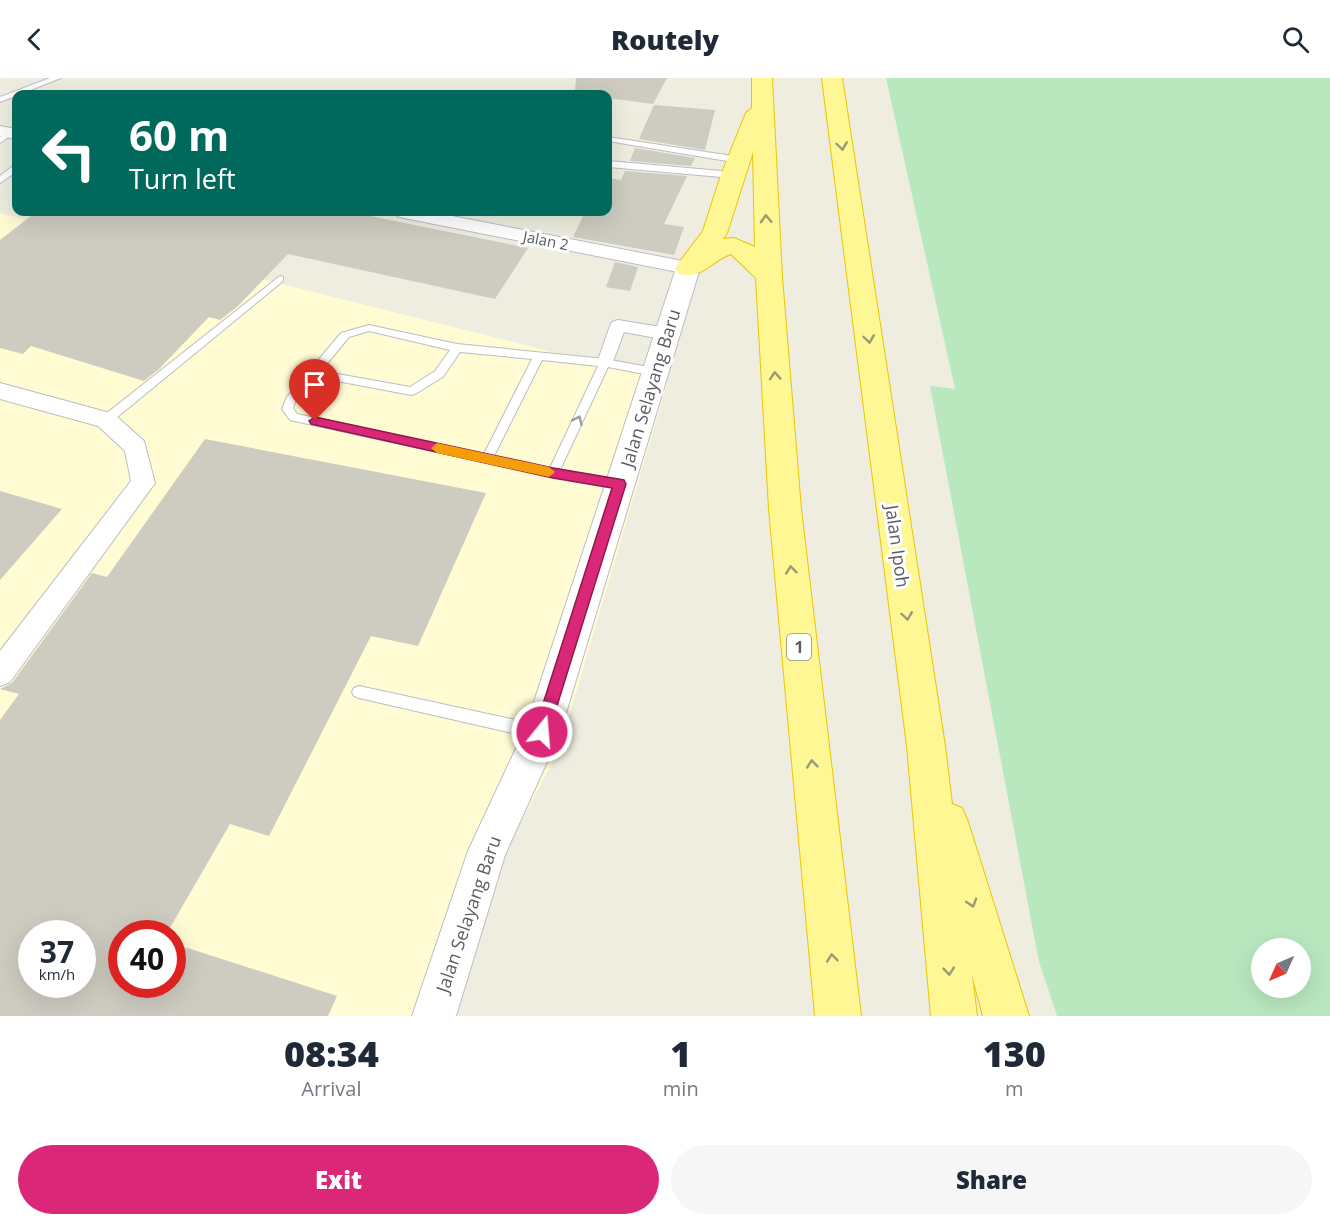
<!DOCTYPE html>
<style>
body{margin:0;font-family:"Open Sans",sans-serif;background:#f6f6f7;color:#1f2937;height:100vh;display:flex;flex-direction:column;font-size:22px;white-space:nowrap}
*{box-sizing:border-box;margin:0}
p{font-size:20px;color:#747a83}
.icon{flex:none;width:33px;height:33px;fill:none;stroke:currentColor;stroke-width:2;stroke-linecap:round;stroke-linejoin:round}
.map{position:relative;height:938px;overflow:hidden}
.details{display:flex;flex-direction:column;background:#fff;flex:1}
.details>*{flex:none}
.banner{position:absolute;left:12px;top:12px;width:600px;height:126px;border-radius:12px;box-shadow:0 6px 24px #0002;background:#00695c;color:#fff;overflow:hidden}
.needle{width:39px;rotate:225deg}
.controls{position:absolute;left:1251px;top:860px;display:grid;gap:12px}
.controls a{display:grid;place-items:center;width:60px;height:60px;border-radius:50%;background:#fff;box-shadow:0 6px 24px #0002;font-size:30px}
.speed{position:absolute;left:18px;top:842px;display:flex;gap:12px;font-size:30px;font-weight:700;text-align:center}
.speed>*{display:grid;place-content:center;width:78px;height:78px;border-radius:50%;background:#fff;box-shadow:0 6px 24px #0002;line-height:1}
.speed small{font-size:15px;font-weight:400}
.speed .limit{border:9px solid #d22;background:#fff;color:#111}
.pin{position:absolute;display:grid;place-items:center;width:51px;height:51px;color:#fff;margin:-62px -26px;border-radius:50% 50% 50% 0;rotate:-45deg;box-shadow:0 0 6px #0007}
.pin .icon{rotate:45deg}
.me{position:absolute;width:66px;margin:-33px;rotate:17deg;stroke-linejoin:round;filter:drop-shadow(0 0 4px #0008)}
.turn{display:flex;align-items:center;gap:21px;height:126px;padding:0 18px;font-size:27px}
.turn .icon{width:78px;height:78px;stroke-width:2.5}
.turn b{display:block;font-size:42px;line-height:51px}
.eta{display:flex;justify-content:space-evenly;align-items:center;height:102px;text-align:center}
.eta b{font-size:36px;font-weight:800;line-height:42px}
.action{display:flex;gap:12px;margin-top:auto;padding:12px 18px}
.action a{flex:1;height:69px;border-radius:36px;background:#db2777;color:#fff;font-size:24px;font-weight:800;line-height:69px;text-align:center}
.action a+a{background:#f6f6f7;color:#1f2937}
header{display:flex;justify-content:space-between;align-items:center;height:78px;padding:0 18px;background:#fff;font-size:27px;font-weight:800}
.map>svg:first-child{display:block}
</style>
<header><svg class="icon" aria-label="back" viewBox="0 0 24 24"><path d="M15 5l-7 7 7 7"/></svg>Routely<svg class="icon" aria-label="search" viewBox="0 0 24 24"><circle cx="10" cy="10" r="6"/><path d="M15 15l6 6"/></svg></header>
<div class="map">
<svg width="1330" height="938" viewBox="0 0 1330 938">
<rect width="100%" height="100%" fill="#eeede0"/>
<!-- commercial -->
<path fill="#fffbd3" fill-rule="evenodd" d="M 0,135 L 668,303 L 559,673 L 509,766 L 456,938 L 0,938 ZM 32,855 L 82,855 L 82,906 L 32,906 ZM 122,855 L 172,855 L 172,906 L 122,906 Z"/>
<!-- green -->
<path fill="#b9e8bf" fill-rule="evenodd" d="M 886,0 L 1330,0 L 1330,938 L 1057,938 L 1039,884 L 930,308 L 955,311 ZM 1262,870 L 1300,870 L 1300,909 L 1262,909 Z"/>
<!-- building -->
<g fill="#cecbc1" fill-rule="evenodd">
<polygon points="576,0 667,0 653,26 608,20 608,16 575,15"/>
<polygon points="654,27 715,32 705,72 639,61"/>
<polygon points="635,70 695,80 691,88 630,83"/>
<polygon points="625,93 687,98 664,146 684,149 674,177 573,159 585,134 608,134 608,100 621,102"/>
<polygon points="36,134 350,134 528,170 495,221 288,176 238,228 220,242 209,239 159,291 144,303 31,268 23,276 0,270 0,162"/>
<polygon points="615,184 638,189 630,213 606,209"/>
<path d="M 205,361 L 486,415 L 418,568 L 371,558 L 269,758 L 230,746 L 167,855 L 122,855 L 122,906 L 172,906 L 172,865 L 337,918 L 328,938 L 0,938 L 0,642 L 19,616 L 0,611 L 12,605 L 92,495 L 107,499 ZM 32,855 L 82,855 L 82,906 L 32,906 Z"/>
<polygon points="0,413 62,431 0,502"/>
</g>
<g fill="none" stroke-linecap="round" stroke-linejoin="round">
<defs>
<g id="service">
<polygon points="50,0 61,0 0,24 0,19"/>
<polygon points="7,53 14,55 0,65 0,59"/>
<polygon points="608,59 739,79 743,82 739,85 608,63"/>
<polygon points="608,83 733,94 737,97 733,100 608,89"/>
<polygon points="13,88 16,88 16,94 0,105 0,98"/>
<polygon points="446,134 454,134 447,143 441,143 440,141"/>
<polygon points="280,198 283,199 283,203 110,345 102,345 101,342 102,339"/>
<path d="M 369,247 L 457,266 L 605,281 L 659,291 L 660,294 L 659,297 L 655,298 L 608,289 L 560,392 L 620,402 L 624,403 L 626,406 L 624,409 L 620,410 L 553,399 L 290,342 L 282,331 L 287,319 L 341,255 ZM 369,253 L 450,272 L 435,293 L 410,309 L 321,293 L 349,259 ZM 460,274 L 532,281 L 484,376 L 297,336 L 293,330 L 295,324 L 316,299 L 411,317 L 415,316 L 443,299 ZM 542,282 L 598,288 L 550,390 L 494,378 Z"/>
<polygon points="359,608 539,647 544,649 546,654 544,659 539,661 359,620 354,618 352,614 354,610"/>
</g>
<polygon id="pedestrian" points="618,242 667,250 673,252 675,256 673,260 667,262 624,254 611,289 599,289 597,285 610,248 612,244"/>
<g id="minor">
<polygon points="0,48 16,51 16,61 0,58"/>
<polygon points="395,134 431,134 688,184 695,185 698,190 695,195 688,196 404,140 397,138"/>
<polygon points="0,305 114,336 144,363 155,405 10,604 0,608 0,573 131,403 125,373 98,348 0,321"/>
</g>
<polygon id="tertiary" points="688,182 697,184 700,190 560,655 505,777 456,938 412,938 468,773 525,651 676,190 679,184"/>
<g id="trunk">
<path d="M 752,0 L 772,0 L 782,199 L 801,431 L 861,938 L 815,938 L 769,431 L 756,200 L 731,176 C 712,182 702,202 679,196 L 675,190 L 703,153 L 721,97 L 746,35 L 752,30 ZM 753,74 L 755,169 L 734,160 L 723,161 L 727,155 Z"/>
<polygon points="822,0 842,0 945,668 952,726 962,730 968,744 1029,938 983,938 972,897 977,938 931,938 907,668"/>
</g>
</defs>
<!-- service casing -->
<use href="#service" stroke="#bbbdc3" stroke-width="2"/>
<!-- pedestrian casing -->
<use href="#pedestrian" stroke="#bbbdc3" stroke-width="2"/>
<!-- minor casing -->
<use href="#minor" stroke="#bbbdc3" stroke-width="2"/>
<!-- tertiary casing -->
<use href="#tertiary" stroke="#bbbdc3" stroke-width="2"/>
<!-- trunk casing -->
<use href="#trunk" stroke="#edc400" stroke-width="2"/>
<!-- service -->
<use href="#service" fill="#fff" fill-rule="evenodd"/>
<!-- pedestrian -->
<use href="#pedestrian" fill="#fff" fill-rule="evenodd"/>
<!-- minor -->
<use href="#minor" fill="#fff" fill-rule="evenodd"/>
<!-- tertiary -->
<use href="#tertiary" fill="#fff" fill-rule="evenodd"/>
<!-- trunk -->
<use href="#trunk" fill="#fff794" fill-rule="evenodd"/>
</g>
<!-- one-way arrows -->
<defs><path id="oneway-chevron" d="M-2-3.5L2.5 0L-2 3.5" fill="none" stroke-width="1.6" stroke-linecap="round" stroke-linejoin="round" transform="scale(1.5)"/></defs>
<g stroke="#9b9a77">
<use href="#oneway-chevron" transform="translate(842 68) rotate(82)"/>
<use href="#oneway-chevron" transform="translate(766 141) rotate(-92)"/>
<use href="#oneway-chevron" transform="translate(869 261) rotate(82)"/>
<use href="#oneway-chevron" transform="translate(775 298) rotate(-94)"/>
<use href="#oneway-chevron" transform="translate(791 492) rotate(-96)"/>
<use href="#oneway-chevron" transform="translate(907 538) rotate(82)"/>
<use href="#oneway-chevron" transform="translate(812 686) rotate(-96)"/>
<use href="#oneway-chevron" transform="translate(972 825) rotate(73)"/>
<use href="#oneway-chevron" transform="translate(832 880) rotate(-96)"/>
<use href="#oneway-chevron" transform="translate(949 893) rotate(84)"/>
</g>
<use stroke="#9b9da1" href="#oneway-chevron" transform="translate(578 342) rotate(-65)"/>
<!-- route -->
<polygon fill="#db2777" stroke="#8e194d" stroke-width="1.5" points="315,339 553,390 624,402 626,406 547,660 542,662 536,660 534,654 612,410 553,400 311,346 309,343"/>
<!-- slow -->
<polygon fill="#f59e0b" points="437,365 549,389 555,394 549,399 437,375 431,370"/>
<g text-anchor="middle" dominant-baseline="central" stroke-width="6" stroke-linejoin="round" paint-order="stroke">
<!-- far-street labels -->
<g font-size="15" fill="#595c63" stroke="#fff">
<text transform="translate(546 162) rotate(11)">Jalan 2</text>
</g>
<!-- shield labels -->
<rect fill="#fff" stroke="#8b8d92" stroke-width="1.5" x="787" y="556" width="24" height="26" rx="4.5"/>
<g font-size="16" font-weight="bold" fill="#595c63">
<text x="799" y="569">1</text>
</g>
<!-- street labels -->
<g font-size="18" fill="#595c63" stroke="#fff">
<text transform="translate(650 310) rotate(-73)">Jalan Selayang Baru</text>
<text transform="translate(898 468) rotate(82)">Jalan Ipoh</text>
<text transform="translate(468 836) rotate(-71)">Jalan Selayang Baru</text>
</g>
</g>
</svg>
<div class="controls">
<a><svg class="needle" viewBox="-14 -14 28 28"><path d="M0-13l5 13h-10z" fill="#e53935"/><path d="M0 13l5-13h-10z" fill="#747a83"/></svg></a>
</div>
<div class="speed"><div>37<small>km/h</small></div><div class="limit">40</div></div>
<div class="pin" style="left:315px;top:343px;background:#d93025"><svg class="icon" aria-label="arrive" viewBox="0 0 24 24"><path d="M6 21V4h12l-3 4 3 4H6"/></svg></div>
<svg class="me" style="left:542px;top:654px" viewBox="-20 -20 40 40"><circle r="17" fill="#db2777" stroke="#fff" stroke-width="3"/><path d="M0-11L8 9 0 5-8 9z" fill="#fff"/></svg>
<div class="banner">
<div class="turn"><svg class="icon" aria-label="left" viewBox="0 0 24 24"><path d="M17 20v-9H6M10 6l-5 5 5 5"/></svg><div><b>60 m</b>Turn left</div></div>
</div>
</div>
<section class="details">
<div class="eta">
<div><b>08:34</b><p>Arrival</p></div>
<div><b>1</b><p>min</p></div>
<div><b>130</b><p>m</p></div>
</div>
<div class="action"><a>Exit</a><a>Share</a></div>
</section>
